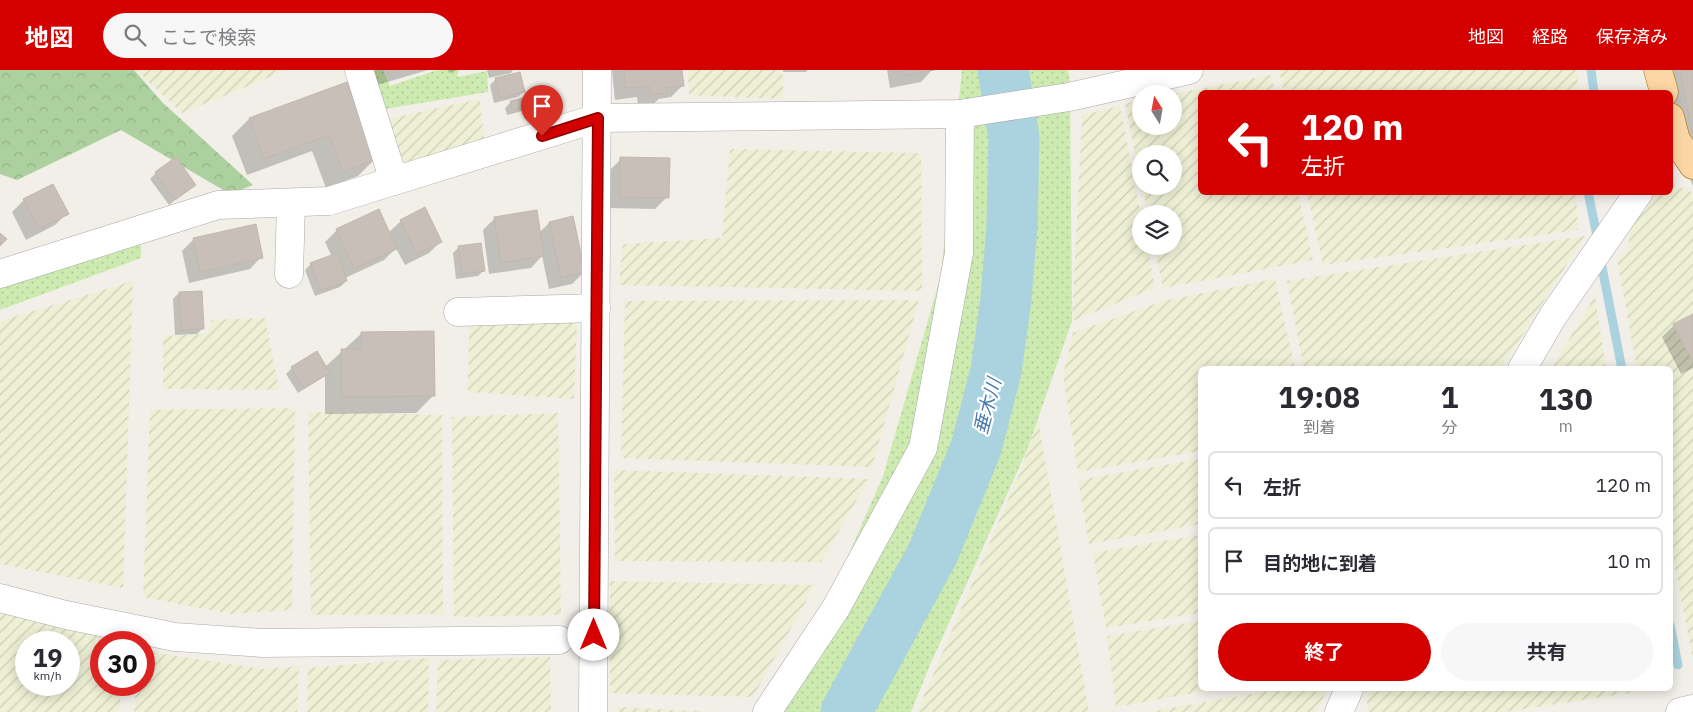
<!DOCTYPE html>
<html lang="ja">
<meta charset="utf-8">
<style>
body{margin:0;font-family:"IBM Plex Sans","Noto Sans JP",sans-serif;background:#f7f7f7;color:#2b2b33;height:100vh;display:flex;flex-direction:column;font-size:19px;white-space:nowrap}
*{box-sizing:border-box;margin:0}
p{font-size:16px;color:#7c7c81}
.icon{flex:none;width:28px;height:28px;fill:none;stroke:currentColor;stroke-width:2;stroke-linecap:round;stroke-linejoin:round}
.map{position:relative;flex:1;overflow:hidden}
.drawer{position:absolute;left:1198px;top:296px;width:475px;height:325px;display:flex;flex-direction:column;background:#fff;border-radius:8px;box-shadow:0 2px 12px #0003}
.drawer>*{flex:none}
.top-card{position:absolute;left:1198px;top:20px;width:475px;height:105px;border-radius:8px;box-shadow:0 2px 12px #0003;background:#d40000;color:#fff;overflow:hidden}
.needle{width:32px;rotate:349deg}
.buttons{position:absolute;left:1132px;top:15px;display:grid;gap:10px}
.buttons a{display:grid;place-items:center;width:50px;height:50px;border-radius:50%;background:#fff;box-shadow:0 2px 12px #0003;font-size:25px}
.speed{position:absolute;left:15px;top:561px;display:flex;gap:10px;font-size:25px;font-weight:700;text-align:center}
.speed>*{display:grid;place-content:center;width:65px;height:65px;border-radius:50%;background:#fff;box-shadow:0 2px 12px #0003;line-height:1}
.speed small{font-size:12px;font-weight:400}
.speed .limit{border:8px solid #d22;background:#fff;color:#111}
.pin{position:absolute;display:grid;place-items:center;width:42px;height:42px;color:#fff;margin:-51px -21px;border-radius:50% 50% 50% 0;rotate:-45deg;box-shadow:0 0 5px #0007}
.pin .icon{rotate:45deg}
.me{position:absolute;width:55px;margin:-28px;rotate:0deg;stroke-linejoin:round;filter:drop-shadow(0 0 4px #0008)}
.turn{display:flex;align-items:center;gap:18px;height:105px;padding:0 20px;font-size:22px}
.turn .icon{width:65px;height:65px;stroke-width:2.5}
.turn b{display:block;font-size:35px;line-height:42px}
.eta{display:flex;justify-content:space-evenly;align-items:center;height:85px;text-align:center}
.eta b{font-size:30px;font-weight:700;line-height:35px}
.action{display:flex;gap:10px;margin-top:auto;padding:10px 20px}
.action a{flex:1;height:58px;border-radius:30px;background:#d40000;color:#fff;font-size:20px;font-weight:700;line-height:58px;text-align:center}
.action a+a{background:#f7f7f7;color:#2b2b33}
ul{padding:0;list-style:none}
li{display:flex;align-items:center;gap:15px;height:68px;margin:0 10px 8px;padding:0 10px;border:2px solid #e1e1e2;border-radius:8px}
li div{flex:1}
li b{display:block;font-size:19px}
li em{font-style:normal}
header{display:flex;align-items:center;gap:30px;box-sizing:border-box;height:70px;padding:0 25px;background:#d40000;color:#fff}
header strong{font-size:24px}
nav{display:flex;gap:28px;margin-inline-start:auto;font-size:18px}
.search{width:350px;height:45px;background:#f7f7f7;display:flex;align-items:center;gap:12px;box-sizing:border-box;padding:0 18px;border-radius:28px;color:#7c7c81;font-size:19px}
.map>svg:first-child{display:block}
</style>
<header>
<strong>地図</strong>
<div class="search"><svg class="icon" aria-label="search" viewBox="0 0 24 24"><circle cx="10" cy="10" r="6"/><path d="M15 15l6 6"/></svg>ここで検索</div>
<nav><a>地図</a><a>経路</a><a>保存済み</a></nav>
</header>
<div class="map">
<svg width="1693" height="642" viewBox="0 0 1693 642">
<defs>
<pattern id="farmland-furrows" width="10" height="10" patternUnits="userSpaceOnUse" patternTransform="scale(1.25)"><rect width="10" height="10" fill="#eef0d5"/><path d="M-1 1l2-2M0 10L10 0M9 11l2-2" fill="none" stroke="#ccceb7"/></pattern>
<pattern id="grass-dots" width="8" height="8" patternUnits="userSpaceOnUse" patternTransform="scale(1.25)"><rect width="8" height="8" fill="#cdebb0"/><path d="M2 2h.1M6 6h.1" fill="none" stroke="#b0c997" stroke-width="1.8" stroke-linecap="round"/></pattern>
<pattern id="forest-crowns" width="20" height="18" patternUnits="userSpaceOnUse" patternTransform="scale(1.25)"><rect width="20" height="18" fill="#add19e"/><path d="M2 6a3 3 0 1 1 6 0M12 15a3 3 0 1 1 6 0" fill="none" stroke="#95b388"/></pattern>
</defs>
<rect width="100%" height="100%" fill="#f2efe9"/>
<!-- farmland -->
<g fill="url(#farmland-furrows)" fill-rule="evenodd">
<polygon points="136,0 287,0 182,43"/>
<polygon points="688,0 778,0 783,6 783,29 689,25"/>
<polygon points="1279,0 1576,0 1580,22 1284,22"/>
<polygon points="1271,5 1275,22 1200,22 1200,122 1298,123 1313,190 1163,218 1154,176 1174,176 1174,144 1148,144 1142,116 1174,116 1174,84 1141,84 1141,113 1125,34 1141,30 1141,56 1174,56 1174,24"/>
<polygon points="480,29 484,69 404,93 387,49"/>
<polygon points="1120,36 1141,146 1141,176 1147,176 1155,218 1072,251 1082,45"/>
<polygon points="730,79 921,83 922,221 619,215 623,174 722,168"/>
<polygon points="1670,115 1689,120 1693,125 1693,592 1670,470 1670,299 1637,299 1617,190 1627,181 1637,125 1641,123 1670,122"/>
<polygon points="1307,123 1576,123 1578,160 1323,195"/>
<polygon points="1585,166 1501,299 1304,299 1287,211"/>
<polygon points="1275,209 1295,299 1200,299 1200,381 1078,402 1063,305 1073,263 1163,231"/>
<polygon points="133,211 123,518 0,494 0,251"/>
<polygon points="1595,226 1606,299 1551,299"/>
<polygon points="919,230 872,397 621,388 625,231"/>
<polygon points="469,246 577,252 574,329 468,322"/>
<polygon points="265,248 279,320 163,319 163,266 207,264 212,250"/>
<polygon points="295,338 292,540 231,544 143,527 150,340"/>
<polygon points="308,342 442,345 443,544 311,545"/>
<polygon points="558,343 561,545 454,547 452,347"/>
<polygon points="1038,349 1089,642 917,642 1020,402"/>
<polygon points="1200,389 1200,454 1089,474 1078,410"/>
<polygon points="614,400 869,409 821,492 615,491"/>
<polygon points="1200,465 1200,543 1106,558 1093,483"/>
<polygon points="610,511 815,515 753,627 610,623"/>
<path d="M 0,540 L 127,572 L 101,572 L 101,615 L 122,615 L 119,642 L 0,642 ZM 26,572 L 69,572 L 69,615 L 26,615 Z"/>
<polygon points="1200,551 1200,619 1216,619 1116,637 1107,566"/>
<polygon points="144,581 262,599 299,596 297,642 134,642 136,615 144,615"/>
<polygon points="550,587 551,642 436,642 438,590"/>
<polygon points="429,588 428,642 307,642 308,598"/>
<polygon points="1279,619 1327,619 1316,642 1148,642"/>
<polygon points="1367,619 1656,619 1504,642 1368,642 1366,620"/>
<polygon points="618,637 713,642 618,642"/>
</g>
<!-- grass -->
<g fill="url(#grass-dots)">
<polygon points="370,0 383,0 390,16 437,0 459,0 457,7 487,1 488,22 385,39"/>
<polygon points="962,0 1068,0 1070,11 1072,251 1027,380 930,595 911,642 754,642 818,555 883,406 941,205"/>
<polygon points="141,160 141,188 0,240 0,204"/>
</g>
<!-- forest -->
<polygon fill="url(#forest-crowns)" points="0,0 134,0 162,32 253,115 230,124 121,60 17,110 0,104"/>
<!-- shadow -->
<g fill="#0003">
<polygon points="372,0 428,0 377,15"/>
<polygon points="448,0 458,0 449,3"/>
<polygon points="487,0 513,0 511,3 489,8"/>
<polygon points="612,0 681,0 683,15 671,27 659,29 653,34 638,36 637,27 615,30"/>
<polygon points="783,0 808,0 806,2 783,2"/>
<polygon points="887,0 932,0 921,12 890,18"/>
<polygon points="1673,0 1693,0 1693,116 1691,111 1672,84 1670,75 1670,22 1658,15"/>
<polygon points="496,9 523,22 518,27 494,33 490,15"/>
<polygon points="347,13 375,89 358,106 326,118 312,81 247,105 232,66 249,49"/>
<polygon points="511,32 528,35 522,41 507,45 505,38"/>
<polygon points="621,89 667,127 655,139 608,138 609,101"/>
<polygon points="156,103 194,115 169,135 150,109"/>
<polygon points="24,130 67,143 55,155 26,170 12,142"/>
<polygon points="495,148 539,163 549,153 572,148 584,202 572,214 549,219 542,186 531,198 489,204 483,160"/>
<polygon points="401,151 441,171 429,183 405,195 396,178 384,190 345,208 346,211 340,217 315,226 305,200 311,194 332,187 325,172 337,160 388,163"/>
<polygon points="194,169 261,187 250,199 189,213 182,181"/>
<polygon points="459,177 484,200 478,206 456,209 453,183"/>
<polygon points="179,223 203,258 197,264 175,265 173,229"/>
<polygon points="1693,246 1693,298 1681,304 1662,267 1674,255"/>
<polygon points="362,263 433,326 416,343 325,344 325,306 298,323 286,304 292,298 325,297"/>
</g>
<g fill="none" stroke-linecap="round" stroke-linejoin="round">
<!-- stream -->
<g stroke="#aad3df" stroke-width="9">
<polyline points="1591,0 1594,22"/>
<polyline points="1588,122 1598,171"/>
<polyline points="1600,187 1622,299"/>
<polyline points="1670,555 1678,595"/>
</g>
<!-- river -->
<polyline stroke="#aad3df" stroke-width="51" points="846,642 933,483 976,378 996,301 1006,229 1012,155 1014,68 1003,0"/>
</g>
<!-- building -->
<g fill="#c7bfb8" stroke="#c4b6ab">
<polygon points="387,0 403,0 388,4"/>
<polygon points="624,0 682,0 684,16 666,18 667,23 650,25 649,16 626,18"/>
<polygon points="901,0 934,0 902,6"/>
<polygon points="1680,0 1693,0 1693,63 1692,63"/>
<polygon points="520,2 525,22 500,28 495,8"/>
<polygon points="347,12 376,89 343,102 329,65 264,89 249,48"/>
<polygon points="527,27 530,36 513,40 510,31"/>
<polygon points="176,87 196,115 175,130 155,102"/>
<polygon points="620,87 670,88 669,128 620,127"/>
<polygon points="53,114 69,144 39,159 23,129"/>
<polygon points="425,137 442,172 417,184 400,150"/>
<polygon points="379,139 397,179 354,199 336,159"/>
<polygon points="537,140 544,186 501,193 494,147"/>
<polygon points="573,146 585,202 561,208 549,152"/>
<polygon points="256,154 263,188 200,202 193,168"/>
<polygon points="0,163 7,169 0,176"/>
<polygon points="481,173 485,201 462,204 458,176"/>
<polygon points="337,183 347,211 321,221 310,193"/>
<polygon points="202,221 204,259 181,260 179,222"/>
<polygon points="1693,244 1693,293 1673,254"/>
<polygon points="434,261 435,326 342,327 341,279 362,279 361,262"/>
<polygon points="317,281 330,303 304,318 291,297"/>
</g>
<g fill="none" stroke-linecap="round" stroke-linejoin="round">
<defs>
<g id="minor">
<polyline points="359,0 394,111"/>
<polyline points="0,204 218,135 329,131 598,48 960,44 1069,27 1189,0"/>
<polyline points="289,204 291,133"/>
<polyline points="458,242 596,238"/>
<polyline points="1522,299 1553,246 1639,122"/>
<polyline points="0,528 66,545 175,567 263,573 559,570"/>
<polyline points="593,642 597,0"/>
<polyline points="767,642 836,538 923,378 959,183 960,44"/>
<polyline points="1339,642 1349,619"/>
<polyline points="1680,642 1693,639"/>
</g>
<g id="major">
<polyline points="1658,0 1664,22"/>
<polyline points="1670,47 1676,70 1693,95"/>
</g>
</defs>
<!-- minor casing -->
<use href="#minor" stroke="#a9a9a9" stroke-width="29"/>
<!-- major casing -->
<use href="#major" stroke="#a06b00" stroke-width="29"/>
<!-- minor -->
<use href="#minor" stroke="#fff" stroke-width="28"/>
<!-- major -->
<use href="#major" stroke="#fcd6a4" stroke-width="28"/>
</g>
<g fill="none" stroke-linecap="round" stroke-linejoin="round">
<defs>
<polyline id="route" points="542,66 598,48 594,565"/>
</defs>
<!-- route casing -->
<use href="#route" stroke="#8a0000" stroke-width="12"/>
<!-- route -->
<use href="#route" stroke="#d40000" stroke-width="9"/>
</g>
<g text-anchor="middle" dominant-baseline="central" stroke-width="4.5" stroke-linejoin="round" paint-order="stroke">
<!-- water labels -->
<g font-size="19" font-style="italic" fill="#4a7aab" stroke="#fff">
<text transform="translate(987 336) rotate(-75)">垂木川</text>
</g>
</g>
</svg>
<div class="buttons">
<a><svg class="needle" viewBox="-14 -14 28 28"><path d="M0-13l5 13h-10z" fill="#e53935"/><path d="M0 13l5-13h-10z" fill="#7c7c81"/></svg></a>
<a><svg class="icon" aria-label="search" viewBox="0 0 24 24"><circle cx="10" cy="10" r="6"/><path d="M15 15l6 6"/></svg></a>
<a><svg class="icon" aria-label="layers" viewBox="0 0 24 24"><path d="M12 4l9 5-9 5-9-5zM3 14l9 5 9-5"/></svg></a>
</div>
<div class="speed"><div>19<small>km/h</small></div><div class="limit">30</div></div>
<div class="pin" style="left:542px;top:66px;background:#d93025"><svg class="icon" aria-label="arrive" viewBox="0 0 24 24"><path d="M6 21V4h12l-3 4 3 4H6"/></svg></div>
<svg class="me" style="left:594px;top:565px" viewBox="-20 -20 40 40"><circle r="19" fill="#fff"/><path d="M0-13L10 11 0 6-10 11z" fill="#d40000"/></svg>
<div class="top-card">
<div class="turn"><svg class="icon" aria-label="left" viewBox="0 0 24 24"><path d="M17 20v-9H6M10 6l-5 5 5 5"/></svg><div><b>120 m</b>左折</div></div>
</div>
<section class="drawer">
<div class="eta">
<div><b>19:08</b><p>到着</p></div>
<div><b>1</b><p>分</p></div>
<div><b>130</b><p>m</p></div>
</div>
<ul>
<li><svg class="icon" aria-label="left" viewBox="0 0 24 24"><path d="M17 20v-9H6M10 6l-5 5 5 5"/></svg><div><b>左折</b></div><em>120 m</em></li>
<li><svg class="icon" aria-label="arrive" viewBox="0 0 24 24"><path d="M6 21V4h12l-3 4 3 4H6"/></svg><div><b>目的地に到着</b></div><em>10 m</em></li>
</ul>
<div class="action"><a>終了</a><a>共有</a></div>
</section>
</div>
